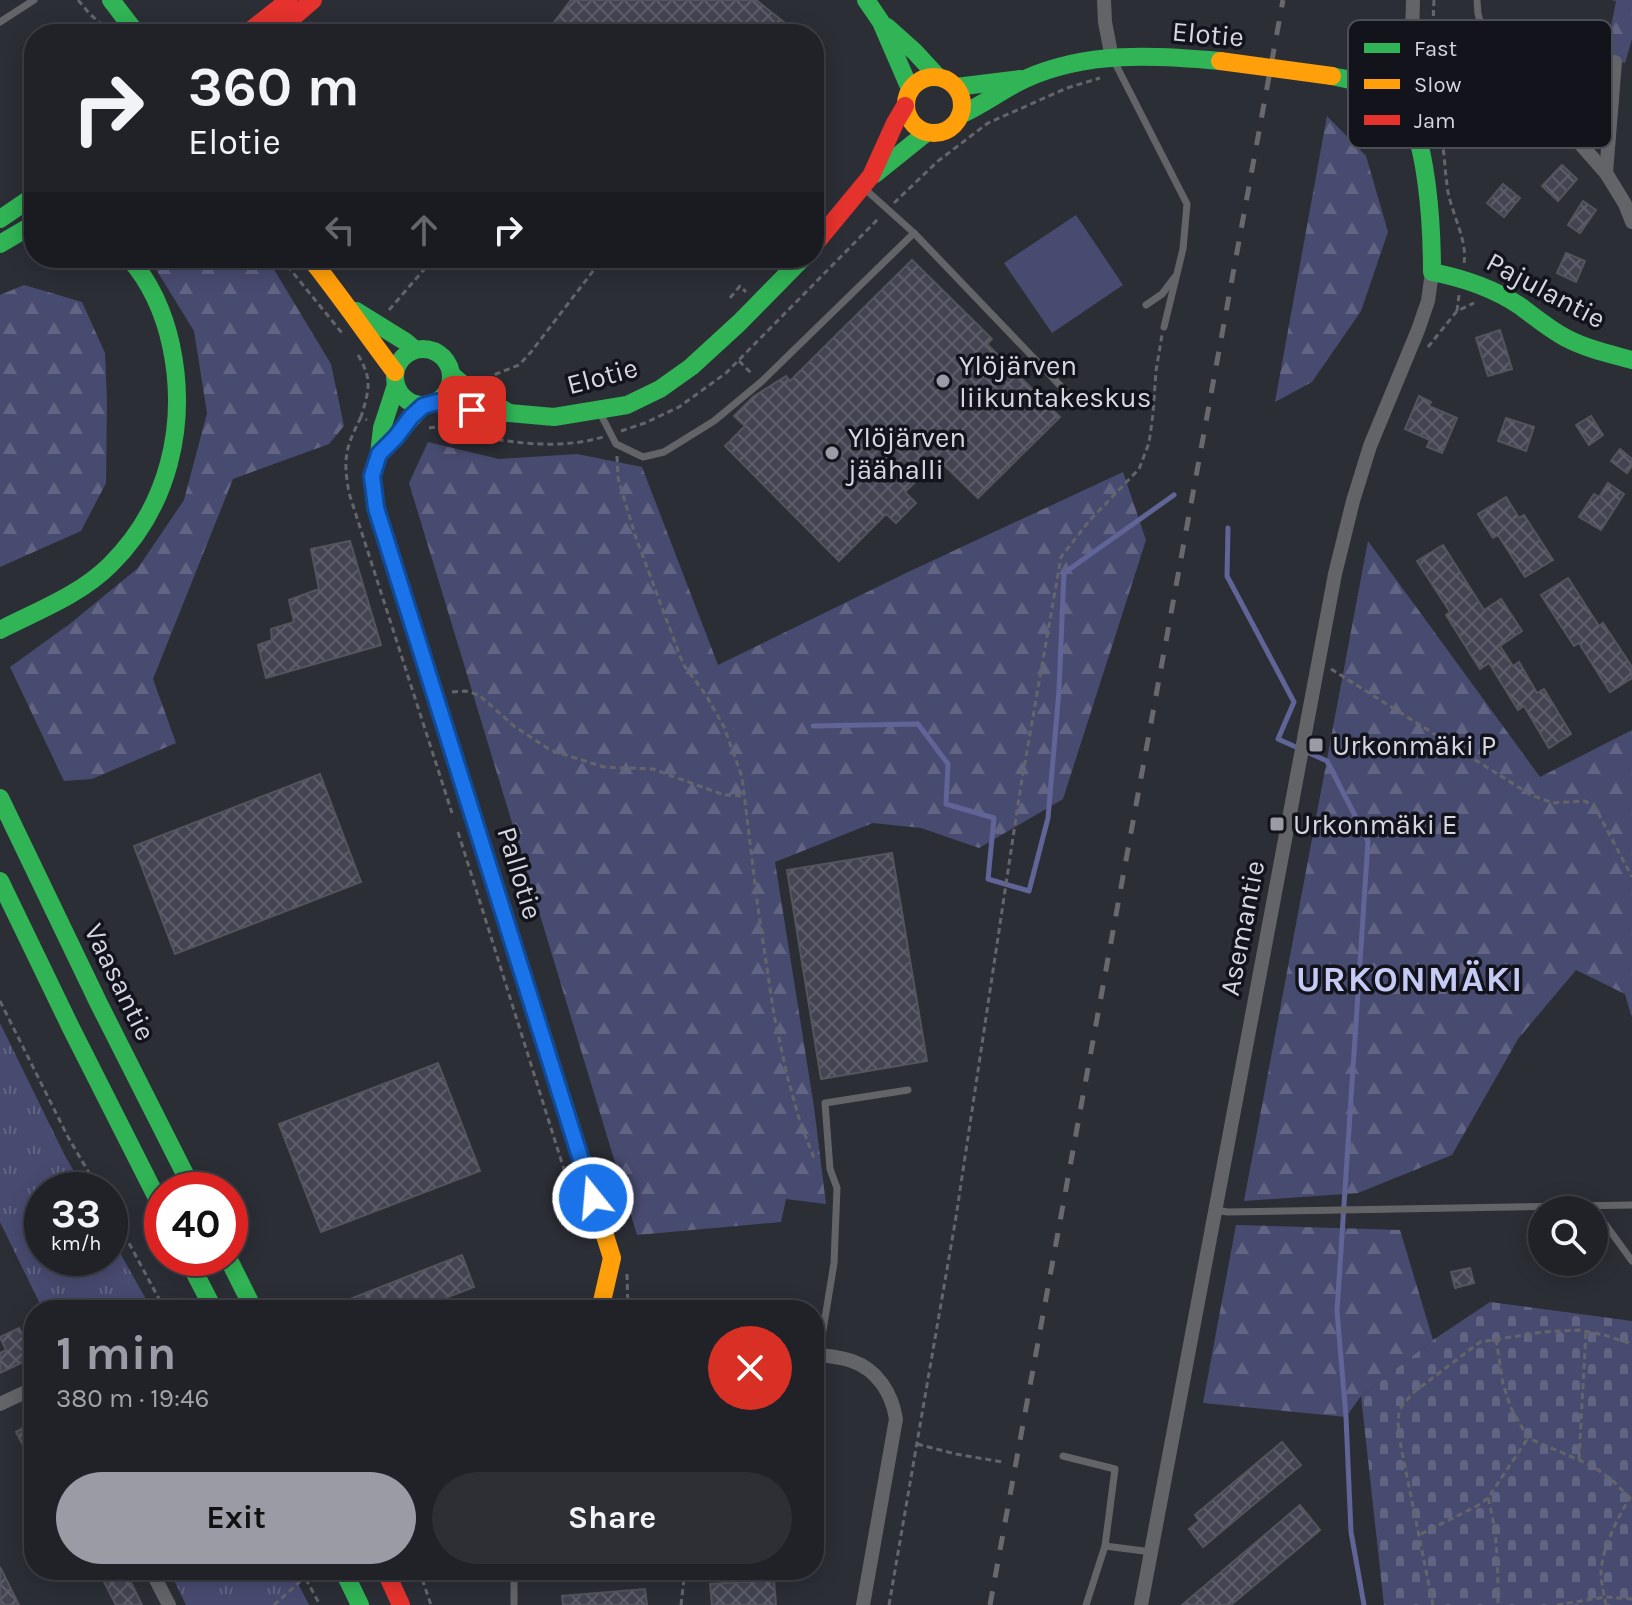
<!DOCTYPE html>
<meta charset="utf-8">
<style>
body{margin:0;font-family:Karla,sans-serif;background:#2d2f34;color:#f1f3f6;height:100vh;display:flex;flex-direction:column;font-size:30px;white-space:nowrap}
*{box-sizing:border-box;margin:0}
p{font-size:26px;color:#a2a4a8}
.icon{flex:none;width:44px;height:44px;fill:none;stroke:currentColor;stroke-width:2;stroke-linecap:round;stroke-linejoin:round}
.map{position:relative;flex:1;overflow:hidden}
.drawer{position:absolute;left:24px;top:1300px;width:800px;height:280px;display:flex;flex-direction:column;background:#212228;border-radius:32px;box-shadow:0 4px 20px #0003,0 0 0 2px #3e3f45}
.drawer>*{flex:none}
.guide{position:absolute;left:24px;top:24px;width:800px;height:244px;border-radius:32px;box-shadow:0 4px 20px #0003,0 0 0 2px #3e3f45;background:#212228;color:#f1f3f6;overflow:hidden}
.tools{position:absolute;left:1528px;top:1196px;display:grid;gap:16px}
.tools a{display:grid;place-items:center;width:80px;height:80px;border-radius:50%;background:#212228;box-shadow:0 4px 20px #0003,0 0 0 2px #3e3f45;font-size:40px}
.speed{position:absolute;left:24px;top:1172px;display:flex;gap:16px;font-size:40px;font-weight:700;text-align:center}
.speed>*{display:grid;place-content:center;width:104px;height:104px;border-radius:50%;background:#212228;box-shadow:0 4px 20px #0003,0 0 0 2px #3e3f45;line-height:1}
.speed small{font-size:20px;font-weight:400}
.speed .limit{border:12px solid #d22;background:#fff;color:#111}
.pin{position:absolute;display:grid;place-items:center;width:68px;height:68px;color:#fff;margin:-34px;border-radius:16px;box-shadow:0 4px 12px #0006}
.me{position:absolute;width:88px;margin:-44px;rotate:343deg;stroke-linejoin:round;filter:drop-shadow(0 0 6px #0008)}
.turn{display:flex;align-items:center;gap:28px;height:168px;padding:0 32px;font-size:36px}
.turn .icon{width:104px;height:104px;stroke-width:2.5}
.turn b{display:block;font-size:56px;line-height:68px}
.lanes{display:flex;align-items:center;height:76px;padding:0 32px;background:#0003;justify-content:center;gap:40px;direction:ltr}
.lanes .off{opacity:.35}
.round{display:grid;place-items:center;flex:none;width:84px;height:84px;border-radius:42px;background:#2d2f34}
.overview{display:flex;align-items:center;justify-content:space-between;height:136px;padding:0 32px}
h1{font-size:48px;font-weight:700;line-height:60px;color:#9a9ba5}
.button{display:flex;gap:16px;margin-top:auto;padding:16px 32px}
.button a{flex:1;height:92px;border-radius:48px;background:#9a9ba5;color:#111;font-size:32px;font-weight:700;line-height:92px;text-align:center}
.button a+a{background:#2d2f34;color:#f1f3f6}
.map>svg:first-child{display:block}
</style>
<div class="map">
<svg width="1632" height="1605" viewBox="0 0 1632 1605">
<defs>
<pattern id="forest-firs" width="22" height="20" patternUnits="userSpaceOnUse" patternTransform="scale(2)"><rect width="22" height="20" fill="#484b70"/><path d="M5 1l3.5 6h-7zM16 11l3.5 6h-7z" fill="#626484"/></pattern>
<pattern id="cemetery-stones" width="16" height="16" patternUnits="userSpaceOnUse" patternTransform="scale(2)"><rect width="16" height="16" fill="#484b70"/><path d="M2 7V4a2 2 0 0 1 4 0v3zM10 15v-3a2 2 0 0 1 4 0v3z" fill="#626484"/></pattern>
<pattern id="park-tufts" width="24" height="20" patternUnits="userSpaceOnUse" patternTransform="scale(2)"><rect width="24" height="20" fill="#484b70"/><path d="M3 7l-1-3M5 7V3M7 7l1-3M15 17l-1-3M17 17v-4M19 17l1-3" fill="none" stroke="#626484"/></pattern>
<pattern id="building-cross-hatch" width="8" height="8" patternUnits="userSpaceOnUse" patternTransform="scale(2)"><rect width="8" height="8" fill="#434451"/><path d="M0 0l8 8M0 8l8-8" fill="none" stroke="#5d5e6a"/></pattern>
</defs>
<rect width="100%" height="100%" fill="#2c2e36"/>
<!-- grass -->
<polygon fill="#484b70" points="1076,215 1123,285 1052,333 1004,263"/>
<!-- forest -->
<g fill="url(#forest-firs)">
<polygon points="1611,0 1632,0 1632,39 1625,63 1605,58 1616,1"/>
<polygon points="1327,116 1366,156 1388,232 1361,311 1312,382 1275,402"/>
<polygon points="149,258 267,258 331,364 344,426 329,444 233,479 153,679 176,743 92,779 64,781 10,667 71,623 138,568 184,500 207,413 194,331"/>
<polygon points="24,285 82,302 105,353 107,401 106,483 81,531 0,567 0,295"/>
<polygon points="428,442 499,459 577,454 642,467 718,665 906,573 1123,472 1146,540 1063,799 979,848 921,828 873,823 775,862 814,1107 826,1204 786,1199 781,1222 637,1235 409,483"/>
<polygon points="1368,541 1540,777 1632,730 1632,1018 1625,994 1576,970 1518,1039 1452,1155 1358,1193 1244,1201"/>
<polygon points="1236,1225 1400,1230 1433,1340 1361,1396 1346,1417 1203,1403"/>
</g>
<!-- cemetery -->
<polygon fill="url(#cemetery-stones)" points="1490,1302 1632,1321 1632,1605 1384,1605 1361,1396 1433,1340"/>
<!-- park -->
<g fill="url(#park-tufts)">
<polygon points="0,1023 65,1156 85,1190 42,1190 42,1258 110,1258 110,1235 152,1310 43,1310 0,1222"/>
<polygon points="169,1570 291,1570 309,1605 186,1605"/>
</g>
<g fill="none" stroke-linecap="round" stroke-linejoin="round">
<!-- stream -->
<g stroke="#606496" stroke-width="5">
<polyline points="1228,528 1227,576 1294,702 1278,739 1327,761 1368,841 1337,1311 1346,1417 1351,1532 1364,1605"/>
<polyline points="813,726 918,724 948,764 946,804 994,818 988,879 1029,891 1048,818 1059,690 1064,573 1174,495"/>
</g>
</g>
<!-- building -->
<g fill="url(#building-cross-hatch)" stroke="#54555c" stroke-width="2">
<polygon points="571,0 756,0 799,34 545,34"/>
<polygon points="1562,165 1577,179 1558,201 1542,186"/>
<polygon points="1503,184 1520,198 1504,217 1487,203"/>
<polygon points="1583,201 1596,210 1580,233 1568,225"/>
<polygon points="1566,253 1585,261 1576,282 1557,273"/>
<polygon points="912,260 992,339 987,344 1060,417 978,498 938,459 905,492 916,503 896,523 886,514 839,561 725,446 745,426 734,416 753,397 786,376 790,381"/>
<polygon points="1500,330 1512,369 1488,376 1476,338"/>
<polygon points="1419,396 1431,402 1429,406 1457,418 1442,453 1427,447 1430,440 1405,429"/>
<polygon points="1591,416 1603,435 1589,445 1576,425"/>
<polygon points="1506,418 1534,427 1526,451 1498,441"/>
<polygon points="1620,449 1632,459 1632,466 1627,473 1611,461"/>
<polygon points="1608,483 1624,494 1601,530 1579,517 1594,494 1599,497"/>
<polygon points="1506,497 1519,518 1524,515 1553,560 1525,577 1498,535 1493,538 1478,514"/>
<polygon points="350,541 381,645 266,678 258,645 272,640 271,629 294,622 289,600 319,589 311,549"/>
<polygon points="1443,545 1484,610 1501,599 1522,631 1500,646 1513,666 1519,662 1537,693 1544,689 1571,734 1549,748 1524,706 1518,710 1489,663 1480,669 1446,615 1450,612 1417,561"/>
<polygon points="1568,578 1599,626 1603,623 1632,667 1632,678 1610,692 1579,643 1574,646 1541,595"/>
<polygon points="320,774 361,882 175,954 134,846"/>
<polygon points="892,853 927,1061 821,1079 787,870"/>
<polygon points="438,1063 480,1171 321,1232 279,1124"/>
<polygon points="462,1255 474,1287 415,1310 354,1310 350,1299"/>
<polygon points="1470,1268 1474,1283 1455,1288 1451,1272"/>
<polygon points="19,1328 34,1357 0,1373 0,1353 6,1350 0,1337"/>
<polygon points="34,1422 34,1442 24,1447 16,1432"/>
<polygon points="1282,1442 1301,1465 1203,1547 1189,1529 1199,1521 1195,1515"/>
<polygon points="1300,1505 1320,1530 1231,1605 1182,1605"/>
<polygon points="0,1567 19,1605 0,1605"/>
<polygon points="98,1570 125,1570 142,1605 116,1605"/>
<polygon points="774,1580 776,1605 712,1605 710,1584"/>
<polygon points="645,1589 647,1605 563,1605 562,1596"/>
</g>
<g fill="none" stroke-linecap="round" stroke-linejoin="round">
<!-- path -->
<g stroke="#64656a" stroke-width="3" stroke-dasharray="6 4" stroke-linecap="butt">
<polyline points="78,0 89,13 111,34"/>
<path d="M 1434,0 C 1431,52 1437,103 1444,155 C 1445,167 1446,179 1448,192 C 1452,213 1468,243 1464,263"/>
<polyline points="1357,100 1390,131 1397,134"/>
<polyline points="894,203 938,161 988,123 1067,88 1100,78"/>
<polyline points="281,258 342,333"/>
<polyline points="730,298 740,286 746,292"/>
<polyline points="389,310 434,258"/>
<polyline points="1457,311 1459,295"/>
<polyline points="1428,347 1457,311 1474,303"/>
<path d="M 358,355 C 373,380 369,390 361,417 L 367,420"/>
<polyline points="739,361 753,375"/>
<polyline points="487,381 496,374 519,365 531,352 603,258"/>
<path d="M 361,417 C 345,449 343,458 349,493 L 452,813"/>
<path d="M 429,428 C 447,425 461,432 478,436 C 519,444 562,449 603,437"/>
<polyline points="621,431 645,423 679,407 726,373 880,217"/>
<polyline points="617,456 618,478 635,535 683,664 706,695 724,727 742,777 758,908 774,1015 787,1075 800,1122 814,1158 817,1160"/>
<polyline points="1331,669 1531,795 1553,803 1585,801 1595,807 1632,877"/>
<polyline points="452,692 465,691 479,695 514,726 550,750 604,767 653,769 724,795 745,796"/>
<polyline points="458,832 578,1214"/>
<polyline points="0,1001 68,1137 99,1190"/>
<polyline points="110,1208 165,1310"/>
<polyline points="627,1274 628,1310"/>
<polyline points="1496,1339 1503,1384 1511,1408 1528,1438 1593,1466 1613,1481 1632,1500"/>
<polyline points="917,1444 956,1454 1002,1462"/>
<polyline points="1579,1459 1586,1331"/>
<path d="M 1488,1498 C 1498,1534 1498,1568 1498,1605"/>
<polyline points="1421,1534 1477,1506 1488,1498 1528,1438"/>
<polyline points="301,1570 320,1605"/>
<polyline points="419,1570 431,1605"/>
<polyline points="274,1605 305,1577"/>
<polyline points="681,1605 685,1570"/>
<polyline points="889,1605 956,1217 1020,791 1061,557 1089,521 1139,469 1149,443 1153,414 1156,371 1162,335"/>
<polyline points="1433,1605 1401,1447 1398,1423 1399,1411 1404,1403 1414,1392 1480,1342 1543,1332 1579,1330 1604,1335 1632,1344"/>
<polyline points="1557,1605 1605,1597 1632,1599"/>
<path d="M 1606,1605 C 1604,1594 1601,1583 1601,1572 C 1602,1549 1618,1516 1630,1498"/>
</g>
<!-- lane -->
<g stroke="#636468" stroke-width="7">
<polyline points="1477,0 1478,14 1485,36"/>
<polyline points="0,22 34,0"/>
<polyline points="1113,59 1187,204 1183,249 1164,327"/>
<polyline points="865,189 914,233 1073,399"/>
<polyline points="1146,305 1162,294 1175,277"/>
<polyline points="599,411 616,444 643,457 664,452 714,421 761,382 914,233"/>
<polyline points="1592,1206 1632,1261"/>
<polyline points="1215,1210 1228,1212 1632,1205"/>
<polyline points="819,1355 834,1263 837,1188 830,1169 825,1103 908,1090"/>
<polyline points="1063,1456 1115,1469 1105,1546 1086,1605"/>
<polyline points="1105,1546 1152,1552"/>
<polyline points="514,1605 514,1571 525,1570"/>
</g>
<!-- street -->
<g stroke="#636468" stroke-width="14">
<polyline points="1104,0 1105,22 1112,58"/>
<polyline points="1485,36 1606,173 1625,204 1632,222"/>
<polyline points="1388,93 1404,74 1412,38 1413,0"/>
<polyline points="1606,173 1615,62"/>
<path d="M 814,1354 C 826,1356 840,1357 852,1361 C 878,1370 892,1394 896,1419 L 863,1605"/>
<polyline points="0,1404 34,1388"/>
<polyline points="151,1570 169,1605"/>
<polyline points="1141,1605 1335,574 1353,501 1370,446 1418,330 1428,301 1432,272"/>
</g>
<!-- fast -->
<g stroke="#30b455" stroke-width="18">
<polyline points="111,0 137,34"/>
<polyline points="866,0 881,22 910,89"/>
<polyline points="887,27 915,52 938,77"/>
<path d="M 1332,76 C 1354,81 1385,85 1401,103 C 1428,134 1432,231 1432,272 C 1463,278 1493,288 1520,306 C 1535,317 1549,329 1566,338 C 1587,349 1610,354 1632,360"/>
<polyline points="956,87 1020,79"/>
<path d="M 960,115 C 983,105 1003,89 1025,79 C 1086,51 1155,55 1220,61"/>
<polyline points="875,174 926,133"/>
<polyline points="0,219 34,196"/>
<polyline points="0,244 34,224"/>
<polyline points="356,311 406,342 415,350"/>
<circle cx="423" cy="377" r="28"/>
<polyline points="452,375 465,386 509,413"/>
<polyline points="396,385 382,428 379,454 372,476 376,508 568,1117"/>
<polyline points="437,402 491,414 509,413 554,417 627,405 660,389 691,367 739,323 803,258"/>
<polyline points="379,454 423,406"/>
<path d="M 0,630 C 37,611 80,595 110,565 C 169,507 188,424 171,345 C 164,313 151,283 129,258"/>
<polyline points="0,798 99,1004 193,1190"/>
<polyline points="0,881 71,1028 162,1208"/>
<polyline points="187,1258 214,1310"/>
<polyline points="228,1258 254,1310"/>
<polyline points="343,1570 360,1605"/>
</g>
<!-- slow -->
<g stroke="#ff9f0a" stroke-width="18">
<circle cx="934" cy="105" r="28"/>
<path d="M 310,258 C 340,295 366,334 395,372"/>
<polyline points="568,1117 612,1258 600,1310"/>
</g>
<!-- jam -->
<g stroke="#e5322d" stroke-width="18">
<polyline points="246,34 289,0"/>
<polyline points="274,34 313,0"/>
<polyline points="814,245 871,176 895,123 905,106"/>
<polyline points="385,1570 401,1605"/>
</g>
<!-- rail -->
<polyline stroke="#68686d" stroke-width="5" stroke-dasharray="14 14" stroke-linecap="butt" points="990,1605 1283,0"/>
<!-- slow-bridge -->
<polyline stroke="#ff9f0a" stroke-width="18" points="1220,61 1332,76"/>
</g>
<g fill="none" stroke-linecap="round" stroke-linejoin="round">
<defs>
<polyline id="route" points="472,410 437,402 423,406 411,417 396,437 379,454 372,476 376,508 593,1198"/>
</defs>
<!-- route casing -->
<use href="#route" stroke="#114b97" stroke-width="20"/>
<!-- route -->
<use href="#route" stroke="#1a73e8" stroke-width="14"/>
</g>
<!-- markers -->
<g fill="#9a9ba5" stroke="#12131b" stroke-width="3">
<circle cx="943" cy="381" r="8"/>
<circle cx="832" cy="453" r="8"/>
<rect x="1308" y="737" width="16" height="16" rx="4"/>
<rect x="1269" y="816" width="16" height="16" rx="4"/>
</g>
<g text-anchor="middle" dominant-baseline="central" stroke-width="7" stroke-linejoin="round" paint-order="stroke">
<!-- street labels -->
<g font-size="28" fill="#d5d6e1" stroke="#12131b">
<text transform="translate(1208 34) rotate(5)">Elotie</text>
<text transform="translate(1546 290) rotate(28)">Pajulantie</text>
<text transform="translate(602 376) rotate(-15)">Elotie</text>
<text transform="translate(520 873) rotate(73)">Pallotie</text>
<text transform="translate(1242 928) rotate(-79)">Asemantie</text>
<text transform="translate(120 982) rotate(64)">Vaasantie</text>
</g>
<!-- poi labels -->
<g font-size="28" fill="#d5d6e1" stroke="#12131b" text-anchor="start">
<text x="959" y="365">Ylöjärven<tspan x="959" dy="32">liikuntakeskus</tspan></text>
<text x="848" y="437">Ylöjärven<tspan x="848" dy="32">jäähalli</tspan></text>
<text x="1332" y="745">Urkonmäki P</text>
<text x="1293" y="824">Urkonmäki E</text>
</g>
<!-- district labels -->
<g font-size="36" font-weight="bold" letter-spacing="2" fill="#c6cbf6" stroke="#12131b">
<text x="1410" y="979">URKONMÄKI</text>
</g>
</g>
<!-- legend -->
<rect x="1348" y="20" width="264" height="128" rx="12" fill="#12131b" stroke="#4c4e56" stroke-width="2"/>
<rect x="1364" y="43" width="36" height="10" fill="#30b455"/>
<rect x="1364" y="79" width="36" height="10" fill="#ff9f0a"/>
<rect x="1364" y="115" width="36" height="10" fill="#e5322d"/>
<g font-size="22" fill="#d5d6e1">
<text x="1414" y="56">Fast</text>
<text x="1414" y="92">Slow</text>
<text x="1414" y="128">Jam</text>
</g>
</svg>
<div class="tools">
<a><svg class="icon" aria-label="search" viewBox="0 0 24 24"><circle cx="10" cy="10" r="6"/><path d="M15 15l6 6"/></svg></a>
</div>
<div class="speed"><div>33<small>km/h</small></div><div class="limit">40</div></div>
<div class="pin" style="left:472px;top:410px;background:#d93025"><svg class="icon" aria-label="arrive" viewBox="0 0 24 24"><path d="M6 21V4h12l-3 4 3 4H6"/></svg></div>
<svg class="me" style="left:593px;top:1198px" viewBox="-20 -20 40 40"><circle r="17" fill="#1a73e8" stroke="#fff" stroke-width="3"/><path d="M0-11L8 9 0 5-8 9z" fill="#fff"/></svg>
<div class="guide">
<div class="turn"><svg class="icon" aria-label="right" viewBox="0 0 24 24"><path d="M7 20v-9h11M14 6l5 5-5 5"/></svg><div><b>360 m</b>Elotie</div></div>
<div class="lanes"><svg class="icon off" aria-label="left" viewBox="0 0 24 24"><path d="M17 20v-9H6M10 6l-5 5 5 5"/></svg><svg class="icon off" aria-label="ahead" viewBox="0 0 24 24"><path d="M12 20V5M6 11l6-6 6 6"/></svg><svg class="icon" aria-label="right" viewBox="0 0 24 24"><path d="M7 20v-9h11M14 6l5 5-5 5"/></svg></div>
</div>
<section class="drawer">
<div class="overview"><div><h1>1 min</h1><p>380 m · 19:46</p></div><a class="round" style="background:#d93025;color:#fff"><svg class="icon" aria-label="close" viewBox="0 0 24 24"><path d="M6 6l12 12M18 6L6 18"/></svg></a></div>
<div class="button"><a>Exit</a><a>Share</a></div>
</section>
</div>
